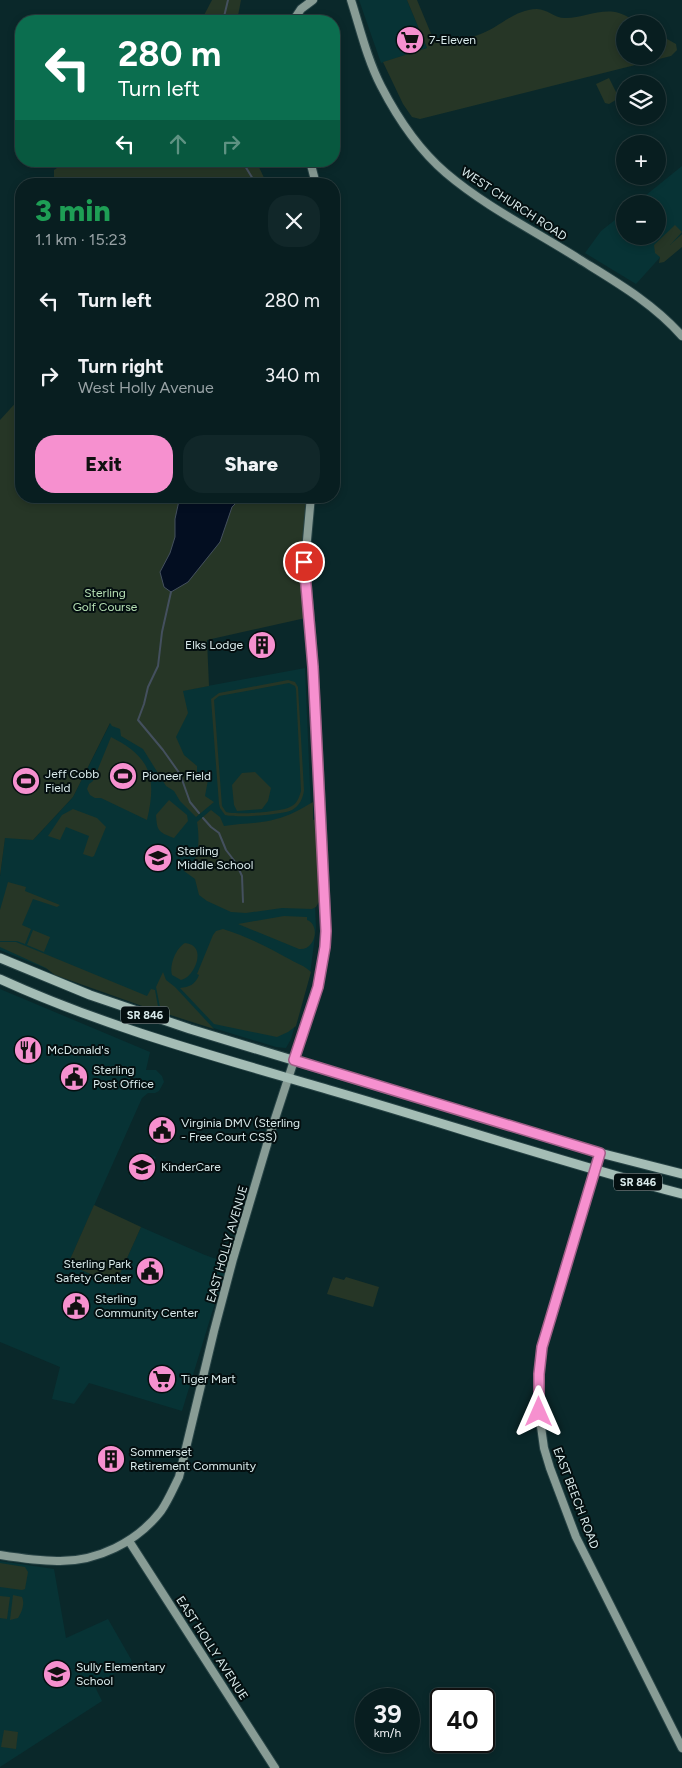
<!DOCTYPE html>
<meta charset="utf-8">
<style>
body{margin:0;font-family:Figtree,sans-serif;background:#112729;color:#f1f3f6;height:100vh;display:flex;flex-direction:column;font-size:19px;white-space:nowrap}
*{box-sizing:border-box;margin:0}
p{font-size:16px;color:#98a2a5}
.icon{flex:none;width:28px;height:28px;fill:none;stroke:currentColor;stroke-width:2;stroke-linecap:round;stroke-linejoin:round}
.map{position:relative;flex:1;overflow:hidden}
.side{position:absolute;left:15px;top:178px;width:325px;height:325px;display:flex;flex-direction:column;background:#081e20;border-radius:20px;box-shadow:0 2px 8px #0003,0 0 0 1px #293c3e}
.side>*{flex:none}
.top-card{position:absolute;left:15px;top:15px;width:325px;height:152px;border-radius:20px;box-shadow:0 2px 8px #0003,0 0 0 1px #293c3e;background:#0b6e4f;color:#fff;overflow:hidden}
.tools{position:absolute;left:616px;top:15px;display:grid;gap:10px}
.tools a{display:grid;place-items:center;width:50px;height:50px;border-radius:50%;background:#081e20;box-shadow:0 2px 8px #0003,0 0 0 1px #293c3e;font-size:25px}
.speed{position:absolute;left:355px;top:1688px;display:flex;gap:10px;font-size:25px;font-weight:700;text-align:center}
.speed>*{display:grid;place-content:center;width:65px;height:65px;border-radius:50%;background:#081e20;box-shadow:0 2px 8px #0003,0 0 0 1px #293c3e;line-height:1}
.speed small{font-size:12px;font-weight:400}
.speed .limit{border:2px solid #111;border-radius:8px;background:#fff;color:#111}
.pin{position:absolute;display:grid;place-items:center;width:42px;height:42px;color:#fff;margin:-21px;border:2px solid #fff;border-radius:50%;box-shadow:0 1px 5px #0007}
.me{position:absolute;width:55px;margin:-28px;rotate:0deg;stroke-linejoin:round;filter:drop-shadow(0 0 4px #0008)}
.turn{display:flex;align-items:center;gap:18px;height:105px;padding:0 20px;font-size:22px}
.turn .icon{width:65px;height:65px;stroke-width:2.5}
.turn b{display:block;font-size:35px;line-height:42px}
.lanes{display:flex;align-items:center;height:48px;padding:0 20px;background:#0003;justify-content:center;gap:25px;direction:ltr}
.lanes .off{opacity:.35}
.round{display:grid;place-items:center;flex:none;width:52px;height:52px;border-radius:20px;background:#112729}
.summary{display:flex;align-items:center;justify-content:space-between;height:85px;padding:0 20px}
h1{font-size:30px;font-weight:800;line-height:38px;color:#1e9e55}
.primary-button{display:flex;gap:10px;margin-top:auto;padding:10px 20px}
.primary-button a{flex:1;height:58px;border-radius:20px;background:#f690cf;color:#111;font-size:20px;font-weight:800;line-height:58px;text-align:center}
.primary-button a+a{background:#112729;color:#f1f3f6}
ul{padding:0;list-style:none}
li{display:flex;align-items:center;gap:15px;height:75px;padding:0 20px}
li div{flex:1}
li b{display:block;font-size:19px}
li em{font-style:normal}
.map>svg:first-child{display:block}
</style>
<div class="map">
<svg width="682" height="1768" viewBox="0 0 682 1768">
<rect width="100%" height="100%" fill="#0a282a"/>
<!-- built -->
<g fill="#073335">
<polygon points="359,0 407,0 427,48 381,63"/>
<polygon points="682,166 682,233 636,284 585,253 601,231 625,212 625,236 658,236 658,204 635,204"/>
<polygon points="305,668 316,928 310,975 291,1039 286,1048 276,1047 164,1013 97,989 0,950 0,876 5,837 33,840 73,797 121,702"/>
<polygon points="0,989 150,1052 146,1070 156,1070 162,1076 164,1082 159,1091 155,1093 148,1093 142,1098 68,1264 115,1285 141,1227 205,1255 222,1261 225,1270 182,1411 89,1383 74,1404 52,1399 60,1367 0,1342"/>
<polygon points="140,1150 156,1157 145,1183 129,1176"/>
<polygon points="0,1561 54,1569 66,1638 108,1619 132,1661 95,1687 102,1701 0,1767"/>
</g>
<!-- green -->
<g fill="#263626" fill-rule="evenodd">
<polygon points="212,0 241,0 237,21 201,21"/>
<path d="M 407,0 L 417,0 L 432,36 L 444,43 C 455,40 468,39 478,35 C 500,28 512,10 537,9 C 547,9 556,19 566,18 C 583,18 601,8 619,13 C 626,15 633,20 640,23 L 642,24 L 625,24 L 625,56 L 658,56 L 658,34 L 676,44 L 677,50 L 671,56 L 420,119 L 412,117 L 403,104 L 383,62 L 427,48 Z"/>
<polygon points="609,78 619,98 609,104 605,103 596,84"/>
<polygon points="67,161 256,161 267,184 54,184 54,170"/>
<polygon points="675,225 682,232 670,245 682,234 682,247 664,262 659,263 660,257 655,253 654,245"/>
<polygon points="21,397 21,496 311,496 305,562 310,617 207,640 209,686 183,691 188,713 176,737 184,755 197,766 197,773 208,780 205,796 214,802 196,817 180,801 174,791 166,786 143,749 121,736 120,729 112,726 110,723 73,797 33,840 5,838 0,876 0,420"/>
<path d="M 288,680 L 295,682 L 298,687 L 304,790 C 303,799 299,806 292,810 C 283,815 235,818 225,815 L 220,808 L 219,804 L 211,699 L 219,693 ZM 289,683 L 295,686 L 296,689 L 301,791 C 299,798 297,804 290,807 C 282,812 235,815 226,812 L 222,806 L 214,700 L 219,696 Z"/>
<path d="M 111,737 C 151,757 157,778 147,820 L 101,798 L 95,798 L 90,795 L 87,789 L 89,784 L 93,781 Z"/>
<polygon points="255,772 271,788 268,801 262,809 237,811 234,805 232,785 242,773"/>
<path d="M 169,800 L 187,815 L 188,821 L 174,838 C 158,832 157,831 156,815 Z"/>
<path d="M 313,802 L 313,820 L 316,819 L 320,900 L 316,907 L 312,909 L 282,908 L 246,913 L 231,912 L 207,901 L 199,895 L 195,879 L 184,871 C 187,868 191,865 193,862 C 200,853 199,833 197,822 L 211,810 L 220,817 L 224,826 C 241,823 260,824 276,819 C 289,816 301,809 313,802 Z"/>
<polygon points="73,809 97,818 106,827 94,856 92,857 83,854 89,836 66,827 60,840 48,836 62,815"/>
<polygon points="8,882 26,887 25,891 60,905 57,907 33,899 22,925 31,929 25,944 17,941 0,941 0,910"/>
<path d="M 284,916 L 307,917 L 307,920 C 321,925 315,951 299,949 L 238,924 Z"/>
<path d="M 223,929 C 246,936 270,948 291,960 C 298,964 305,966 311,972 L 296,1026 L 288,1032 L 277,1037 L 214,1024 L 180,988 C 189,987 195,985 199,975 L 197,974 L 213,935 L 216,931 Z"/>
<polygon points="33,930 50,937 44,952 27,945"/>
<polygon points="0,942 16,942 147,996 151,989 155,990 159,1012 55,975 46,968 0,947"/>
<path d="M 185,943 C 208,945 195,977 181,980 L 172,975 C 169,965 176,948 185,943 Z"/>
<polygon points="163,972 166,980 175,987 214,1029 161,1012 156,987"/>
<polygon points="94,1205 141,1227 115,1285 68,1264"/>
<polygon points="333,1277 344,1280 346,1277 379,1287 373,1307 327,1294"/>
<polygon points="0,1563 25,1567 28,1572 25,1589 22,1590 0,1587"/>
<path d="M 13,1595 L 22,1597 C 25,1603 22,1612 18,1618 L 10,1620 Z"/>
<polygon points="0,1596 10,1597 7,1619 0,1618"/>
<polygon points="4,1730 18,1732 16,1749 1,1747"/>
</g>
<!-- water -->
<polygon fill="#030e21" stroke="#44505e" points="180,496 243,496 232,507 220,542 188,582 171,592 164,587 160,572 170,553 175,537 175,519"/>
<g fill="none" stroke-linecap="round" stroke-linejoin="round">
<!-- stream -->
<g stroke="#44505e" stroke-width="2">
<polyline points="223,21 228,0"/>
<polyline points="242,161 256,184"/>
<polyline points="171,592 162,632 158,666 148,687 144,704 138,720 163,750 180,774 190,802 199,813"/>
<polyline points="203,818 211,827 219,833 226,850 236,863 242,876 243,902"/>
</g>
<defs>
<g id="secondary">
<path d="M 351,0 C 360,28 367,59 381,86 C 397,117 419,150 446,173 C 486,207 535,231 579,259 C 616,282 653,303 682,336"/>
<polyline points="293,21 301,9 313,0"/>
<polyline points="310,161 316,184"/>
<polyline points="600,1153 542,1347 539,1374 539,1412 544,1448 550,1468 576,1537 682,1748"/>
<polyline points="129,1541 275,1768"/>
<path d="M 0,1555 C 19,1558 38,1561 57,1561 C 97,1562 137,1542 161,1511 C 168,1501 173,1489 179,1477 L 214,1331 L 233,1259 L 271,1131 L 318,987 L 325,947 L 326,913 L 321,807 L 313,656 L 305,562 L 311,496"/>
</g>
<g id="primary">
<polyline points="0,958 90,995 190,1029 600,1153 682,1174"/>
<path d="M 0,979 C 107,1028 221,1058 333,1091 C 450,1125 565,1163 682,1194"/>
</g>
</defs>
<!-- secondary casing -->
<use href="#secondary" stroke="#274345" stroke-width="10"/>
<!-- primary casing -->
<use href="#primary" stroke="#274345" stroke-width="11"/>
<!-- secondary -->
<use href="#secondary" stroke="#889c95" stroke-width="8"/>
<!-- primary -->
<use href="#primary" stroke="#a4bdb5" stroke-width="9"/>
</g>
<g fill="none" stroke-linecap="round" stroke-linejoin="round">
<defs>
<polyline id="route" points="304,562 313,667 326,931 325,947 318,987 294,1060 600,1153 542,1347 539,1374 539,1412"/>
</defs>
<!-- route casing -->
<use href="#route" stroke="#a05e87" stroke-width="12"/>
<!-- route -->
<use href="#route" stroke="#f690cf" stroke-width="9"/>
</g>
<!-- icons -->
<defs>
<symbol id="supermarket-disc" viewBox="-11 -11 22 22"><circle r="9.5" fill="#f690cf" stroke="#040f10"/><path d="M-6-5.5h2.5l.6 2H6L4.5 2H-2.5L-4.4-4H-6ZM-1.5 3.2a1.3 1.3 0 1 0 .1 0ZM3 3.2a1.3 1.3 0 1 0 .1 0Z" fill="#111"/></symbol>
<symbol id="building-disc" viewBox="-11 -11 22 22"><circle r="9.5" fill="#f690cf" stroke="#040f10"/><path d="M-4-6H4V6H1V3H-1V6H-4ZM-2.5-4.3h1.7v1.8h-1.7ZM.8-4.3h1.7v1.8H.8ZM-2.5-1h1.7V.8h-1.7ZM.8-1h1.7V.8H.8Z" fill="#111"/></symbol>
<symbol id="stadium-disc" viewBox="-11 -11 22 22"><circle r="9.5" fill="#f690cf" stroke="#040f10"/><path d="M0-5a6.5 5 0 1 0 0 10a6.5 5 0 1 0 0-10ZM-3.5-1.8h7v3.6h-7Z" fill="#111"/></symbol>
<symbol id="school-disc" viewBox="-11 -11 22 22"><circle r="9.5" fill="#f690cf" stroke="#040f10"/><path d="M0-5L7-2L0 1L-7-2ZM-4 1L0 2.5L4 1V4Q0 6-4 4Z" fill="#111"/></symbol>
<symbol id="restaurant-disc" viewBox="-11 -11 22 22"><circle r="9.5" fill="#f690cf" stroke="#040f10"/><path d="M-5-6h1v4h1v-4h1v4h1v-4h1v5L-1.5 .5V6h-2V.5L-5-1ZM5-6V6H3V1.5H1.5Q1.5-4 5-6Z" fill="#111"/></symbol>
<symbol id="civic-disc" viewBox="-11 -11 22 22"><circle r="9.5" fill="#f690cf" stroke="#040f10"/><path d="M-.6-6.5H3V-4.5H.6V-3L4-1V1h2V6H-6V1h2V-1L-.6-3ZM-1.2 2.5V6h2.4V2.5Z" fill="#111"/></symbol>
</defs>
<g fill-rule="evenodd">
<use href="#supermarket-disc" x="394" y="24" width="32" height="32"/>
<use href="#building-disc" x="246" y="629" width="32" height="32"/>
<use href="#stadium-disc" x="107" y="760" width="32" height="32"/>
<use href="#stadium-disc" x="10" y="765" width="32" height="32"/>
<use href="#school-disc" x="142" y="842" width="32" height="32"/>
<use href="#restaurant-disc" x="12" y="1034" width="32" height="32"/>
<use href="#civic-disc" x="58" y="1061" width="32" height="32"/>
<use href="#civic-disc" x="146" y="1114" width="32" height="32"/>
<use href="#school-disc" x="126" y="1151" width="32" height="32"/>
<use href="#civic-disc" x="134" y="1255" width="32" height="32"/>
<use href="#civic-disc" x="60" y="1290" width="32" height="32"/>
<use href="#supermarket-disc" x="146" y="1363" width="32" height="32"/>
<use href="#building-disc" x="95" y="1443" width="32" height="32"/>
<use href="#school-disc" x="41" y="1658" width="32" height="32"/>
</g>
<g text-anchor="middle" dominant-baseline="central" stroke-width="4" stroke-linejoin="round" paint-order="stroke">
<!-- shield labels -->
<g fill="#040f10" stroke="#9aa9aa" stroke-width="1">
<rect x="121" y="1006.5" width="48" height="17" rx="4"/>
<rect x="614" y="1173.5" width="48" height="17" rx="4"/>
</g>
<g font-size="11" font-weight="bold" fill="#daebec">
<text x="145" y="1015">SR 846</text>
<text x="638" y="1182">SR 846</text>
</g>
<!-- poi labels -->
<g font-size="12" fill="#daebec" stroke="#040f10" text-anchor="start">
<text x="429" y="40">7-Eleven</text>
<text x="243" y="645" text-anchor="end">Elks Lodge</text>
<text x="45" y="774">Jeff Cobb<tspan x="45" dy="14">Field</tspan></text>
<text x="142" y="776">Pioneer Field</text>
<text x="177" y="851">Sterling<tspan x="177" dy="14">Middle School</tspan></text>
<text x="47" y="1050">McDonald's</text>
<text x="93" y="1070">Sterling<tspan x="93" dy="14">Post Office</tspan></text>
<text x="181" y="1123">Virginia DMV (Sterling<tspan x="181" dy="14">- Free Court CSS)</tspan></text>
<text x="161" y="1167">KinderCare</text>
<text x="131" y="1264" text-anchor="end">Sterling Park<tspan x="131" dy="14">Safety Center</tspan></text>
<text x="95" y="1299">Sterling<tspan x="95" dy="14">Community Center</tspan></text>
<text x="181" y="1379">Tiger Mart</text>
<text x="130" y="1452">Sommerset<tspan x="130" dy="14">Retirement Community</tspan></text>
<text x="76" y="1667">Sully Elementary<tspan x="76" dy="14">School</tspan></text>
</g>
<!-- street labels -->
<g font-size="12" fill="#daebec" stroke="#040f10">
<text transform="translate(514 204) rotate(33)">WEST CHURCH ROAD</text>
<text transform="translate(227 1244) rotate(-74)">EAST HOLLY AVENUE</text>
<text transform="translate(576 1498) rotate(69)">EAST BEECH ROAD</text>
<text transform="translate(212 1648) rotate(57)">EAST HOLLY AVENUE</text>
</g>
<!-- park labels -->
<g font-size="12" fill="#b6e0b4" stroke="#040f10">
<text x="105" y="593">Sterling<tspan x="105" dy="14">Golf Course</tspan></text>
</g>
</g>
</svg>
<div class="tools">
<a><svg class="icon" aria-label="search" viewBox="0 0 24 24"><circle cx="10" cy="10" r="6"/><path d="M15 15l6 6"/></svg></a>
<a><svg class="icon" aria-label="layers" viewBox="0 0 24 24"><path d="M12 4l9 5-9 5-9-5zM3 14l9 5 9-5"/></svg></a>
<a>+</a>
<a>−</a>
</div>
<div class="speed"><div>39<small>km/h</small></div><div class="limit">40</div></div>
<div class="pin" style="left:304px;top:562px;background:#d93025"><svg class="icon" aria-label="arrive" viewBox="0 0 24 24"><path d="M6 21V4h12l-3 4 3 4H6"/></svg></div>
<svg class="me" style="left:539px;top:1412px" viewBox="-20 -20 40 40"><path d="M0-17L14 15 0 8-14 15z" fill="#f690cf" stroke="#fff" stroke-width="4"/></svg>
<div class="top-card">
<div class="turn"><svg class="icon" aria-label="left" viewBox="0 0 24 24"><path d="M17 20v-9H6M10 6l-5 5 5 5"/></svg><div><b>280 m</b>Turn left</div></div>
<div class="lanes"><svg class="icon" aria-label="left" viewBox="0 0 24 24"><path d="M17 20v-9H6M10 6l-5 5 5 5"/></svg><svg class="icon off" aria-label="ahead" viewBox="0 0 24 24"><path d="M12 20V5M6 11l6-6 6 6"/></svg><svg class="icon off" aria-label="right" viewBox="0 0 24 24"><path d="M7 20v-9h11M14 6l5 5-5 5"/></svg></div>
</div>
<section class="side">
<div class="summary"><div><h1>3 min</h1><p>1.1 km · 15:23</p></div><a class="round"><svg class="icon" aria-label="close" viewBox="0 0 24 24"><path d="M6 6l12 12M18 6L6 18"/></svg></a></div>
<ul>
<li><svg class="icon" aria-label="left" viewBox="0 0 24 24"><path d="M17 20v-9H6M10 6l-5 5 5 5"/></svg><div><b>Turn left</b></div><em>280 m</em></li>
<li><svg class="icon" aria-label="right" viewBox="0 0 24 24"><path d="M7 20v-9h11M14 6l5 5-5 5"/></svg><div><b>Turn right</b><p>West Holly Avenue</p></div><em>340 m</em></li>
</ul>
<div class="primary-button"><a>Exit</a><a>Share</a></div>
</section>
</div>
